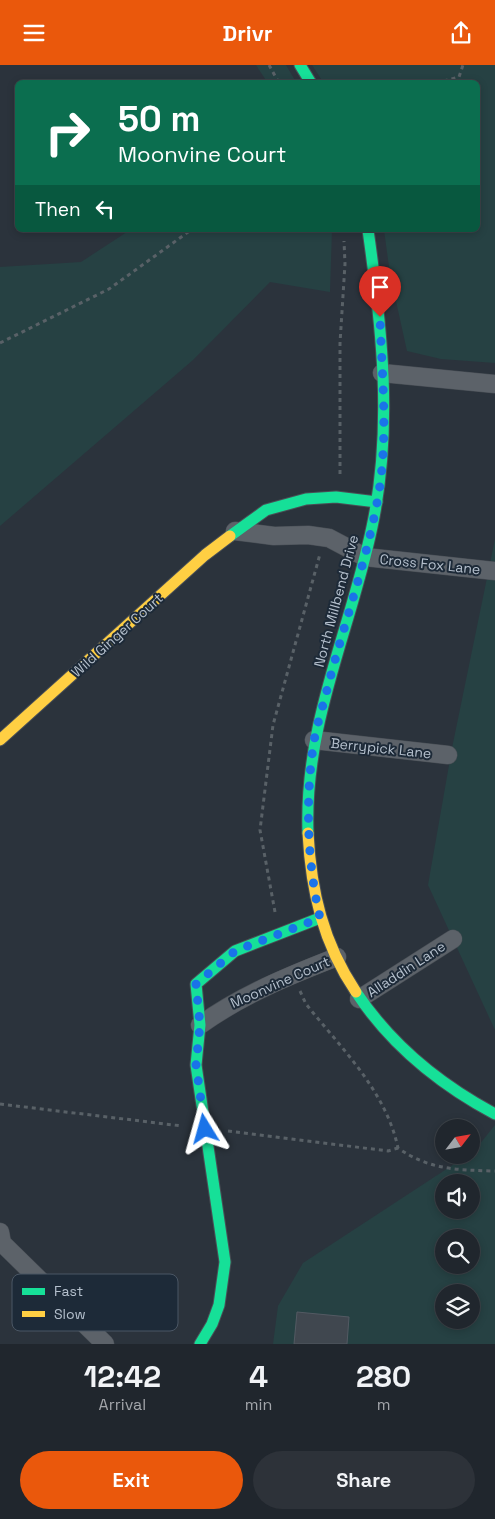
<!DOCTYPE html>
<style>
body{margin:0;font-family:"Space Grotesk",sans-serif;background:#2d3239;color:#f1f3f6;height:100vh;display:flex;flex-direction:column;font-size:19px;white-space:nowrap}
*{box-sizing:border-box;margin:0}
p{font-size:16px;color:#a2a5aa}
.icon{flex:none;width:28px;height:28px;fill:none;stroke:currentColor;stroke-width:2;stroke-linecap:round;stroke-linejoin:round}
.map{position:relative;height:1279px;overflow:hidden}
.sheet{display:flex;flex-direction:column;background:#20262d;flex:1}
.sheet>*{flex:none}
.top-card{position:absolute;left:15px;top:15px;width:465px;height:152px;border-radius:8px;box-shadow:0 2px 8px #0003,0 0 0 1px #3d4349;background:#0b6e4f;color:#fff;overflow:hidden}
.needle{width:32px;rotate:59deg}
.tools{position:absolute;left:435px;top:1054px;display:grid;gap:10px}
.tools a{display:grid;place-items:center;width:45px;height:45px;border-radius:50%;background:#20262d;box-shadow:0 2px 8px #0003,0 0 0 1px #3d4349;font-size:25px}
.pin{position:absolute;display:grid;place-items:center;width:42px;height:42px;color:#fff;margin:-51px -21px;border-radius:50% 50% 50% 0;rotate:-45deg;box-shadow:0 0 5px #0007}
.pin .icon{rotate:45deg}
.me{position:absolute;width:55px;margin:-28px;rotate:352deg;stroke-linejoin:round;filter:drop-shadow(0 0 4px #0008)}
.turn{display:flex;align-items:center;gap:18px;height:105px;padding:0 20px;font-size:22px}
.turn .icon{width:65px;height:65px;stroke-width:2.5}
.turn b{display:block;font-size:35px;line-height:42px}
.then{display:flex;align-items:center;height:48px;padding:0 20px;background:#0003;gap:10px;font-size:19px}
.eta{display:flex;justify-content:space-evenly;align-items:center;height:85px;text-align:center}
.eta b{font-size:30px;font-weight:800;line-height:35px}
.cta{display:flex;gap:10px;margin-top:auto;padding:10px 20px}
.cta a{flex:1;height:58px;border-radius:30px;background:#ea580c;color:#fff;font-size:20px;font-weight:800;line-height:58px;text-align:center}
.cta a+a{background:#2d3239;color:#f1f3f6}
header{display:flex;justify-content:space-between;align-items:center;height:65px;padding:0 20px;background:#ea580c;color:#fff;font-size:22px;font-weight:800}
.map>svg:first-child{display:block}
</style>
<header><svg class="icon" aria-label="menu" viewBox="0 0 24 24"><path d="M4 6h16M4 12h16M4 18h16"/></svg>Drivr<svg class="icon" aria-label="share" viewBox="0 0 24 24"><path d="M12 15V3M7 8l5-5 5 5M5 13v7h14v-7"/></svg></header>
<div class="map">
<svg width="495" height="1279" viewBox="0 0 495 1279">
<rect width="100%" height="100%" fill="#2b333c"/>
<!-- green -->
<g fill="#264143" fill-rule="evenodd">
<polygon points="256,0 286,0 296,17 267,17"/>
<polygon points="312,0 495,0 495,298 441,294 407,286 390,209 384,165 478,165 478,18 323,17"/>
<polygon points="130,165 332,165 330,227 270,217 193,295 0,461 0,202 81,197"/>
<polygon points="495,474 495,965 428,820 452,683"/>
<path d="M 495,1060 L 495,1279 L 273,1279 L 278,1241 L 303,1198 L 468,1090 L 471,1090 ZM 444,1118 L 471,1118 L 471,1145 L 444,1145 ZM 444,1172 L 471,1172 L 471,1200 L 444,1200 ZM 444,1228 L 471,1228 L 471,1255 L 444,1255 Z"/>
</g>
<!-- building -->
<polygon fill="#40474f" stroke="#535a63" points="297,1247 349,1252 347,1279 294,1279"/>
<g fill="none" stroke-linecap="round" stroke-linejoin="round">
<defs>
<g id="street">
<polyline points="382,308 495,319"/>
<polyline points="235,466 274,471 308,470 329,473 365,492 495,506"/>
<polyline points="314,675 448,690"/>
<polyline points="359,934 453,874"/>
<path d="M 200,960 C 242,930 288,911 337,892"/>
<polyline points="0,1167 2,1178 105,1279"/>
</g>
<g id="fast">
<polyline points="300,0 311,18"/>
<polyline points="230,471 266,445 306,434 336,432 377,437"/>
<path d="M 308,768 C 304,658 350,567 372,462 C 393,364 382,263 368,165"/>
<path d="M 356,927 C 391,980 439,1019 495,1049"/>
<polyline points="200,1279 212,1259 219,1240 225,1197 196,1000 200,960 196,919 235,886 320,853"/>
</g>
<g id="slow">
<polyline points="0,675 205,490 230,471"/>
<path d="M 308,768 C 311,826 323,878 356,927"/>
</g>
</defs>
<!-- street casing -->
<use href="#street" stroke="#494f56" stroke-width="19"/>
<!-- fast casing -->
<use href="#fast" stroke="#494f56" stroke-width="13"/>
<!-- slow casing -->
<use href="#slow" stroke="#494f56" stroke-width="13"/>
<!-- path -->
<g stroke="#596167" stroke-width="3" stroke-dasharray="4 4" stroke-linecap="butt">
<polyline points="269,0 279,18"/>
<polyline points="436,18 459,12 463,0"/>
<polyline points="0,278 109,224 191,165"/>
<polyline points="340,409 340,278 345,199 344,176"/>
<polyline points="275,847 260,765 273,660 320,489"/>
<path d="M 300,926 L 306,939 C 341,983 386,1026 398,1083 C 429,1105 458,1105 495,1106"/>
<polyline points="0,1039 182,1061"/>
<polyline points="228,1066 388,1086 398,1083"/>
</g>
<!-- street -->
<use href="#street" stroke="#5c6269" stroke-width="18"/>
<!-- fast -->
<use href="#fast" stroke="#16e098" stroke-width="11"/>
<!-- slow -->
<use href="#slow" stroke="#ffcf43" stroke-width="11"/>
</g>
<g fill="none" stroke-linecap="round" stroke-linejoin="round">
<!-- route -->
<path stroke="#1a73e8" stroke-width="9" stroke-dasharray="0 16.2" d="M 205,1064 L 196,1000 L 200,960 L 196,919 L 235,886 L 320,853 C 307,797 305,733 314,676 C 317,659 323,641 327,625 C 343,562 365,501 377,438 C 389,377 382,314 380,252"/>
</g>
<g text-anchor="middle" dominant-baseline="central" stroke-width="4" stroke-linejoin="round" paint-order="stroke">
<!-- street labels -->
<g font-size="14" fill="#b5c0cd" stroke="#1d2a38">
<text transform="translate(430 499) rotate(6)">Cross Fox Lane</text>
<text transform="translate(336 536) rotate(-75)">North Millbend Drive</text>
<text transform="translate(117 570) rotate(-42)">Wild Ginger Court</text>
<text transform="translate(381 683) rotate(6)">Berrypick Lane</text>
<text transform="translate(406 904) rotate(-33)">Alladdin Lane</text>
<text transform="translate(280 917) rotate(-24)">Moonvine Court</text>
</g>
</g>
<!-- legend -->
<rect x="12" y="1209" width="166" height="57" rx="8" fill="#1d2a38" stroke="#4b5765" stroke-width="1"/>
<rect x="22" y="1223" width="23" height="7" fill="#16e098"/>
<rect x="22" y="1246" width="23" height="6" fill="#ffcf43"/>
<g font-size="14" fill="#b5c0cd">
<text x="54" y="1231">Fast</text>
<text x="54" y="1254">Slow</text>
</g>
</svg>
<div class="tools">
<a><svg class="needle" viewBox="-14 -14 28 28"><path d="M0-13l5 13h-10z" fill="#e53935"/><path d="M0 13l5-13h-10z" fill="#a2a5aa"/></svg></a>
<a><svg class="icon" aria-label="sound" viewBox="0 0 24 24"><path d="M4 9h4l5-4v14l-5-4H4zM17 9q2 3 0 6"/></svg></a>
<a><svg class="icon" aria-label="search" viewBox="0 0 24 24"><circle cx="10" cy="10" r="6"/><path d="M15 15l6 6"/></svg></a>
<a><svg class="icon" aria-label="layers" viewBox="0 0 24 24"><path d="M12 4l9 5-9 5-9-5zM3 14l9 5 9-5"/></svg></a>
</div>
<div class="pin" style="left:380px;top:252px;background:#d93025"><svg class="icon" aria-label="arrive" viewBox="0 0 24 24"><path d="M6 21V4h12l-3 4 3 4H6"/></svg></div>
<svg class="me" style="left:205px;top:1064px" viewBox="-20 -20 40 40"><path d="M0-17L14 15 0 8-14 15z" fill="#1a73e8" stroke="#fff" stroke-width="4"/></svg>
<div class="top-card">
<div class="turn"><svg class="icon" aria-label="right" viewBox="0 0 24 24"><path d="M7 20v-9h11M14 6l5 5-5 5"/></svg><div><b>50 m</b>Moonvine Court</div></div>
<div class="then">Then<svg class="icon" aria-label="left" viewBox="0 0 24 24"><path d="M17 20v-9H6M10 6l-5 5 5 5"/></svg></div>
</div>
</div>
<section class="sheet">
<div class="eta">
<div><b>12:42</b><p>Arrival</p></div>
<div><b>4</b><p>min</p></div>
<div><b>280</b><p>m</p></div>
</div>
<div class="cta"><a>Exit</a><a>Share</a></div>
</section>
